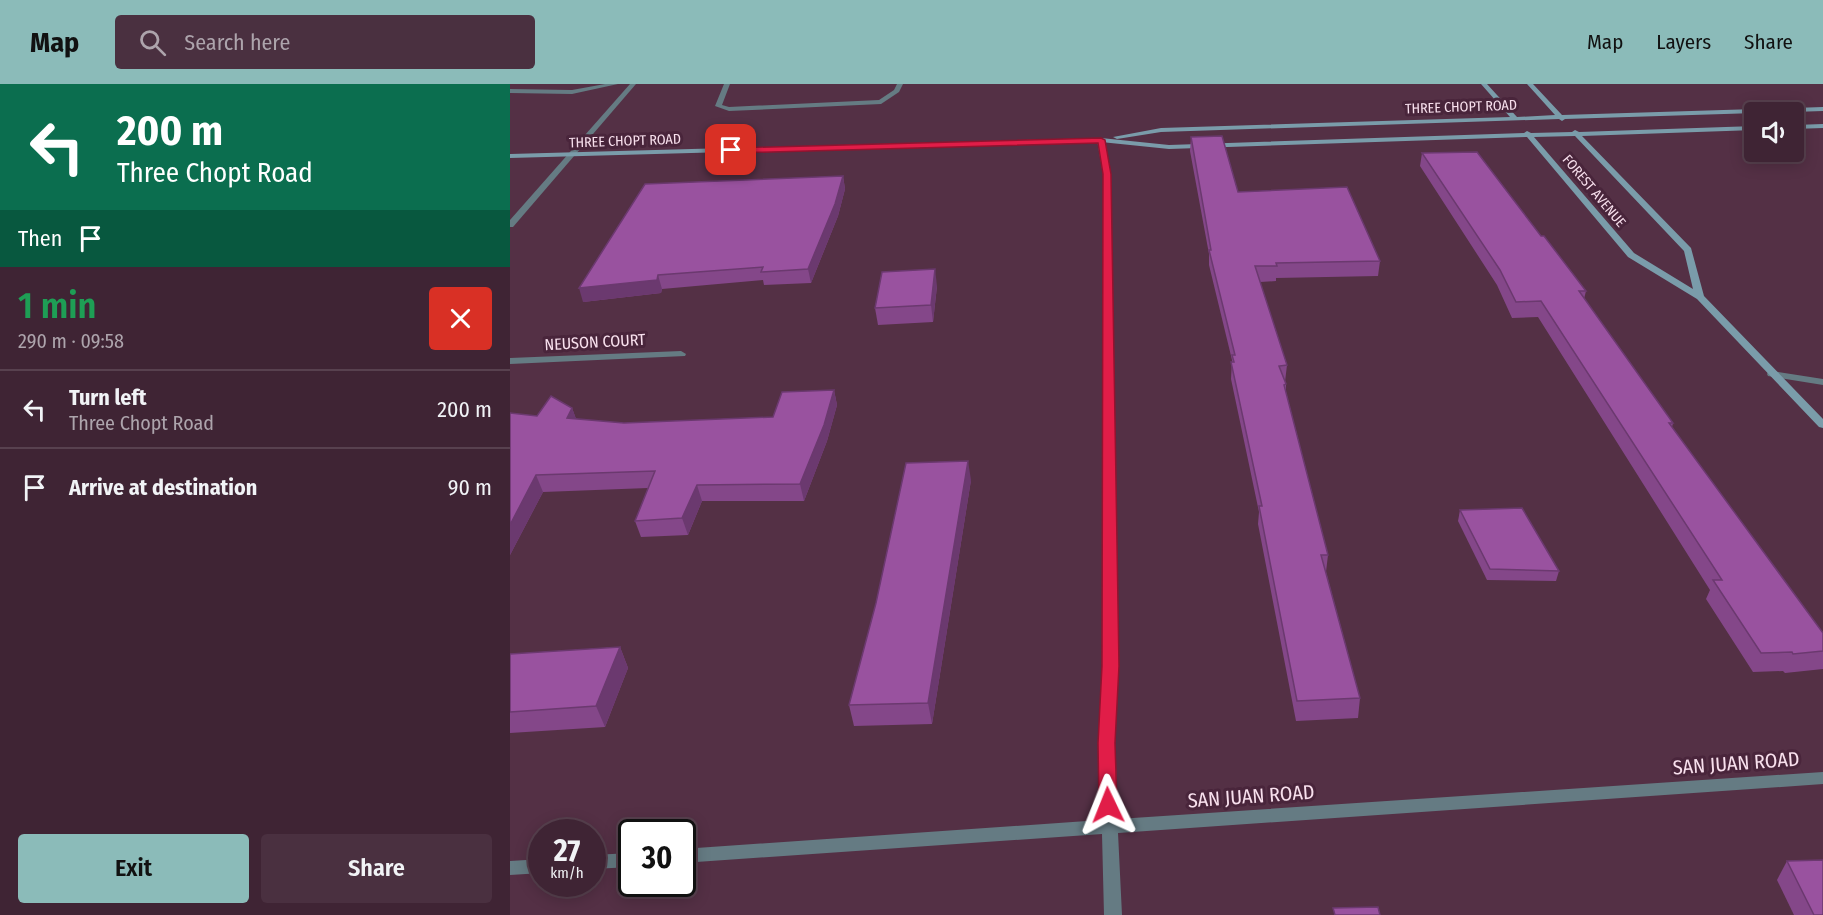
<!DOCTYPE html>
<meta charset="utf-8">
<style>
body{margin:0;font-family:"Fira Sans Condensed",sans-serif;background:#4a3040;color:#f1f3f6;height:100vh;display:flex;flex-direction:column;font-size:22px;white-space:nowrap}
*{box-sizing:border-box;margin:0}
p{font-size:20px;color:#ada4ac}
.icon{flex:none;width:33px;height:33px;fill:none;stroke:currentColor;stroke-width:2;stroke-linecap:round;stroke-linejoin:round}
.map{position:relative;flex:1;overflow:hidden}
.sheet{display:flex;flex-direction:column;background:#3f2434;width:510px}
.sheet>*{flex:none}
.guide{background:#0b6e4f;color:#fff;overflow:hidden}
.tools{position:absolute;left:1234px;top:18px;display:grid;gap:12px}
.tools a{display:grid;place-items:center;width:60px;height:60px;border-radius:6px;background:#3f2434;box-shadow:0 3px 15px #0003,0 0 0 2px #58414f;font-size:30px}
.speed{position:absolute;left:18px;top:735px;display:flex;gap:12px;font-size:30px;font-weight:700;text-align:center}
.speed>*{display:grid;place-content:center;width:78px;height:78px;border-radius:50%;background:#3f2434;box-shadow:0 3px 15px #0003,0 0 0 2px #58414f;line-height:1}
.speed small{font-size:15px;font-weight:400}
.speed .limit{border:3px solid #111;border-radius:9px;background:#fff;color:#111}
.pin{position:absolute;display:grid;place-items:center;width:51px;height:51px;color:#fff;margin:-26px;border-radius:12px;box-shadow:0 3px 9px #0006}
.me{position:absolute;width:66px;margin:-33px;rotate:358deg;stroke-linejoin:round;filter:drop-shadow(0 0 4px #0008)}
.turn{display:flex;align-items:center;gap:21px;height:126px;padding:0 18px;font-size:27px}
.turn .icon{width:78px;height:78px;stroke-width:2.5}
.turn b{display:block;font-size:42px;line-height:51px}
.then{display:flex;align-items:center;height:57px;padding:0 18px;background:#0003;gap:12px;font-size:22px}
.round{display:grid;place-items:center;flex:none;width:63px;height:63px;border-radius:6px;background:#4a3040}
.head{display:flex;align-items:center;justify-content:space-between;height:102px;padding:0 18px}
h1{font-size:36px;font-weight:600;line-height:45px;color:#1e9e55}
.primary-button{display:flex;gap:12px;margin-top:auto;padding:12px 18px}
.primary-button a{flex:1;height:69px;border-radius:6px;background:#8bbbb9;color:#111;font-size:24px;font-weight:600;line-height:69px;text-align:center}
.primary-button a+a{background:#4a3040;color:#f1f3f6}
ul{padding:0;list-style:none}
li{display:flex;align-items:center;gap:18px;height:78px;padding:0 18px;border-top:2px solid #58414f}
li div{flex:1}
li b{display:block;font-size:22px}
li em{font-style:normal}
header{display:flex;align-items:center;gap:36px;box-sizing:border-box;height:84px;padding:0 30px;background:#8bbbb9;color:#111}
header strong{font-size:28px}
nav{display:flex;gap:33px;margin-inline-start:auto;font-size:21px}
.search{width:420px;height:54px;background:#4a3040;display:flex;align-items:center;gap:15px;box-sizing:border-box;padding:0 21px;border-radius:6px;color:#ada4ac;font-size:22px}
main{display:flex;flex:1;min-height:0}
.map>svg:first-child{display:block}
</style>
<header>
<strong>Map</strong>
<div class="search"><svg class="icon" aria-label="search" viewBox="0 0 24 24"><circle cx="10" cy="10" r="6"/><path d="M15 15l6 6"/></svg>Search here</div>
<nav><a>Map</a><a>Layers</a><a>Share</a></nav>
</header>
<main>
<section class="sheet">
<div class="guide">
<div class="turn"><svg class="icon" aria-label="left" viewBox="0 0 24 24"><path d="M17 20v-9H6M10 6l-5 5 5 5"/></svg><div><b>200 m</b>Three Chopt Road</div></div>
<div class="then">Then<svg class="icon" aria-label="arrive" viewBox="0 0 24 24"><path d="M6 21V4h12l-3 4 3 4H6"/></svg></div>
</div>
<div class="head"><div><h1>1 min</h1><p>290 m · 09:58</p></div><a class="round" style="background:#d93025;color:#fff"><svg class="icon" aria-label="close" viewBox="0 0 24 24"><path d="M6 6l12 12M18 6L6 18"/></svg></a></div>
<ul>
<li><svg class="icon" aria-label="left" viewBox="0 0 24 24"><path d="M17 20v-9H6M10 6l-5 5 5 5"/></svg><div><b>Turn left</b><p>Three Chopt Road</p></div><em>200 m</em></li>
<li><svg class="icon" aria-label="arrive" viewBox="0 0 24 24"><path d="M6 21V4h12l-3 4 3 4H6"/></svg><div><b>Arrive at destination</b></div><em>90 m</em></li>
</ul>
<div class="primary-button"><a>Exit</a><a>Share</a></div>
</section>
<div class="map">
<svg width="1313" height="831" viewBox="0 0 1313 831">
<rect width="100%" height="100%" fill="#543045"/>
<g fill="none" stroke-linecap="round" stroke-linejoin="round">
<!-- service -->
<g fill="#657b83" fill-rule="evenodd">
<polygon points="95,0 108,0 62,10 0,9 0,5 62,6"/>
<polygon points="214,0 220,0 212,21 219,23 369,16 384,6 387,0 393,0 389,8 371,20 219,27 205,22"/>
</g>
<!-- minor -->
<g fill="#657b83" fill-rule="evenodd">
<polygon points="120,0 126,0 3,143 0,143 0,136"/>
<polygon points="591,54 595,56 601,90 607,582 605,659 608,735 1313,688 1313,700 608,749 612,831 594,831 592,750 172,779 172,765 591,736 589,659 593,582 593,90 587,56"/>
<polygon points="171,267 176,270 175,272 0,280 0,274"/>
<polygon points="1262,287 1313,295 1313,301 1258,292 1257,290 1258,288"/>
<polygon points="122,769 122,783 82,785 82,771"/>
<polygon points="32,775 32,789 0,791 0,777"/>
</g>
<!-- secondary -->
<g fill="#7a9caa" fill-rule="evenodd">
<polygon points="971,0 977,0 1007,33 1045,31 1017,0 1023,0 1052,31 1313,23 1313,27 1055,35 1052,37 1049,35 651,48 607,55 603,53 651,44 1000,33"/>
<polygon points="1313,40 1313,44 1284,45 1284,41"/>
<path d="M 1245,42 L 1245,46 L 1072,52 L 1181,164 L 1194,212 L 1313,335 L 1313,344 L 1309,343 L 1187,215 L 1118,173 L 1017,53 L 659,65 L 591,58 L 0,74 L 0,70 L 591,54 L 659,61 L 1014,49 L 1017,47 L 1021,49 L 1062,48 L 1065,46 L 1069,48 ZM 1065,52 L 1174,167 L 1183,205 L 1124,169 L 1024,53 Z"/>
</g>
</g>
<!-- wall -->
<g fill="#844789">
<polygon points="681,53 728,108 870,177 868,192 766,194 766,197 750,198 777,281 775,298 776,300 776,308 818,471 816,488 850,614 848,634 786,637 748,440 749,428 721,295 722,276 699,181 699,170 680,67"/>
<polygon points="912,69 1031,152 1076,207 1074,215 1163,339 1162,343 1313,549 1313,585 1275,589 1273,587 1243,588 1196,515 1200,506 1028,233 1002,234 987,201 910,82"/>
<polygon points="333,92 335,105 328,132 301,199 254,201 253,196 152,205 151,209 73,218"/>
<polygon points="427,202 423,238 368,241 365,224"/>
<polygon points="324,306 327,321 317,357 294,417 192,417 178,451 131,453 125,437 138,404 33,408 0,471 0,329 27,332 62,324 66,335 114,339 263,333"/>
<polygon points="461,396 422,640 344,642 339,621"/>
<polygon points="950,426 1049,487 1046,497 977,496 948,437"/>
<polygon points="110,563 118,584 95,643 0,649 0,570"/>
<polygon points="1277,777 1313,831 1284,831 1267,796"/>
</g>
<!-- shaded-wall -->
<g fill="#6b396f">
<polygon points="333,92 335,105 328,132 301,199 298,185"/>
<polygon points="425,185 427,202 423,238 421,221"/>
<polygon points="148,191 152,205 151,209 73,218 69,204"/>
<polygon points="324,306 327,321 317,357 294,417 290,400"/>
<polygon points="62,324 68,340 57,334"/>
<polygon points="458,377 461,396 422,640 418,619"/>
<polygon points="26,391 33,408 0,471 0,441"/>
<polygon points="187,401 192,417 178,451 172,434"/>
<polygon points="110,563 118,584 95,643 86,622"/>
</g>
<!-- building -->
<g fill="#99529f" stroke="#6b396f" stroke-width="1.5">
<polygon points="712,52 728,108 837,103 870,177 766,179 767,182 745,182 777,281 769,282 776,300 774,301 818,471 811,471 850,614 787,617 749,422 752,422 721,278 724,278 722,271 725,271 699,166 701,166 681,53"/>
<polygon points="967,68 1031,152 1034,152 1076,207 1069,207 1163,339 1159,339 1313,549 1313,567 1283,570 1282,568 1251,569 1203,496 1212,496 1031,217 1006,218 990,186 912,69"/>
<polygon points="333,92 325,120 298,185 251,188 253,183 148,191 147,196 69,204 135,100"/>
<polygon points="425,185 421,221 365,224 372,188"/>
<polygon points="324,306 314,341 290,400 187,401 172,434 125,437 145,387 26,391 0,441 0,329 27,332 41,312 62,324 57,334 114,339 263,333 272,308"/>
<polygon points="458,377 418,619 339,621 366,519 396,379"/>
<polygon points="1012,424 1049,487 980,485 950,426"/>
<polygon points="110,563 86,622 0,628 0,570"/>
<polygon points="1313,776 1313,831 1304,831 1277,777"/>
<polygon points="868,823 870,831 825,831 823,824"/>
</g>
<!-- route -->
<polygon fill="#e11d48" stroke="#92132f" stroke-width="1.5" points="591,54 595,56 601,90 609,582 605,659 607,721 605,727 598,729 592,727 589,721 588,659 592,582 593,90 588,59 221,69 217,66 221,64"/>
<g text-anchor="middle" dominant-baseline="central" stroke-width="6" stroke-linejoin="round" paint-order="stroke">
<!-- far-street labels -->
<g font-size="14" fill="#f8e0ed" stroke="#49253b">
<text transform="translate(951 23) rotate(-2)">THREE CHOPT ROAD</text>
<text transform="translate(115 57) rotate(-2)">THREE CHOPT ROAD</text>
<text transform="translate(1084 107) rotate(50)">FOREST AVENUE</text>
</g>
<!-- street labels -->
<g font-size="16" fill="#f8e0ed" stroke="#49253b">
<text transform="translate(85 258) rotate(-3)">NEUSON COURT</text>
</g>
<!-- near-street labels -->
<g font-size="20" fill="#f8e0ed" stroke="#49253b">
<text transform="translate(1226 679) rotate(-4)">SAN JUAN ROAD</text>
<text transform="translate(741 712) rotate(-4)">SAN JUAN ROAD</text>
</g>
</g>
</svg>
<div class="tools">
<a><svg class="icon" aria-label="sound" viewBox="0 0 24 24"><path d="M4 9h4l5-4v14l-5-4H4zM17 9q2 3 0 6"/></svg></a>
</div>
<div class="speed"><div>27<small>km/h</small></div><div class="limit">30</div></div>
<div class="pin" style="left:221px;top:66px;background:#d93025"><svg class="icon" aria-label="arrive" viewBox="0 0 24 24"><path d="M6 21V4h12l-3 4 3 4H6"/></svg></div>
<svg class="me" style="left:598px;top:721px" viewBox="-20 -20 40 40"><path d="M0-17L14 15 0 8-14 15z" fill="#e11d48" stroke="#fff" stroke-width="4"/></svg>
</div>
</main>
